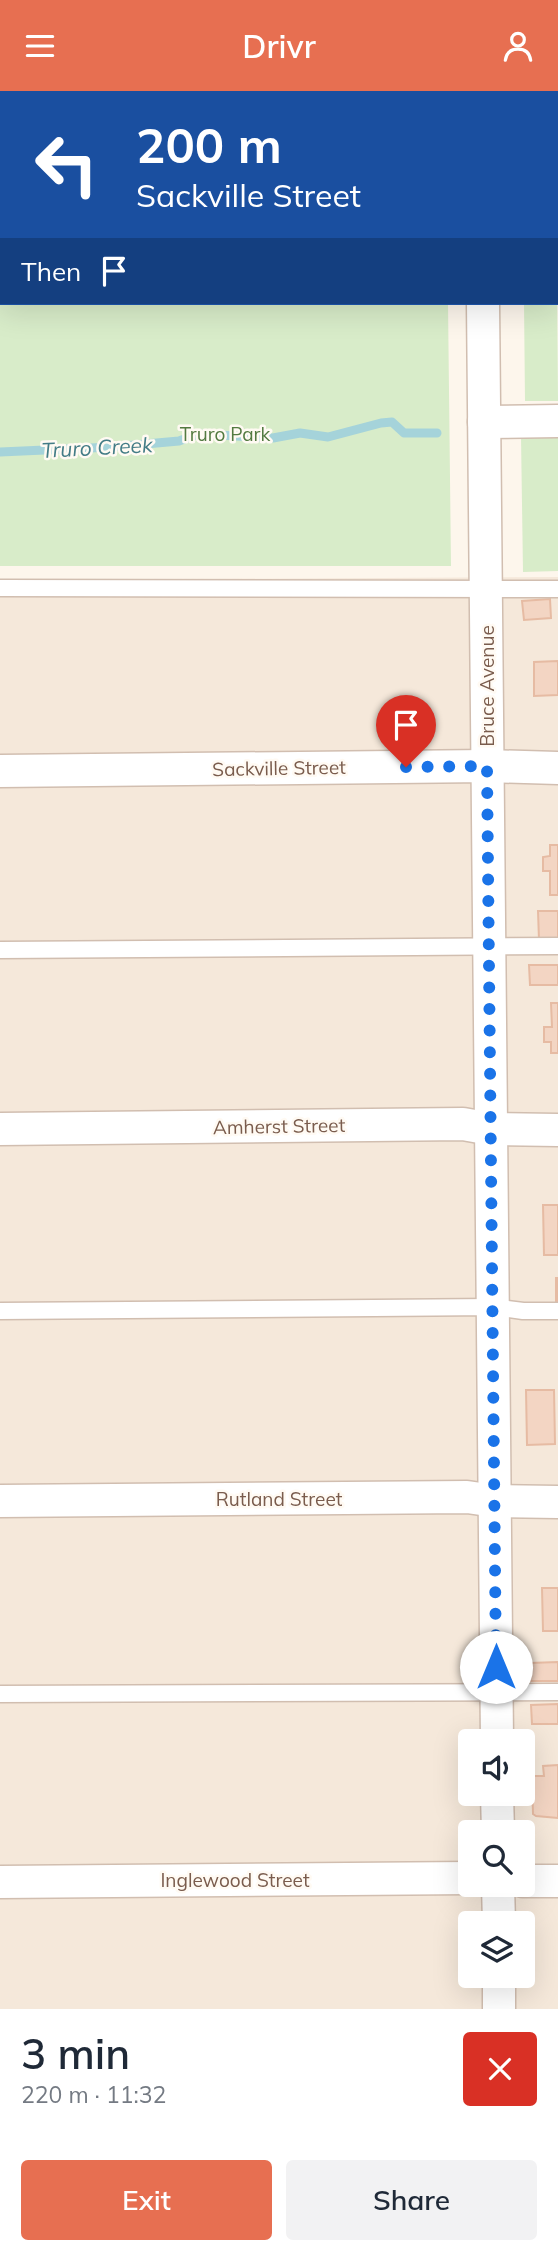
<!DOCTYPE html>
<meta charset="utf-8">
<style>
body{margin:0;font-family:Mulish,sans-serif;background:#f2f2f3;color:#1f2937;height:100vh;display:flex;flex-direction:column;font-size:26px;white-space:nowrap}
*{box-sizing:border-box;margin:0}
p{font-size:23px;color:#747a83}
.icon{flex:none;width:38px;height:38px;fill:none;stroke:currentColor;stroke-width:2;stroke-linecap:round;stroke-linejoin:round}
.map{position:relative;height:1918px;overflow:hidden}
.details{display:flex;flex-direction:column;background:#fff;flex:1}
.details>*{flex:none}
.hud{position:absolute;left:0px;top:0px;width:558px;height:214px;box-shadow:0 7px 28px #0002;background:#1a4fa0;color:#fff;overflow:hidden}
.buttons{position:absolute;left:458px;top:1638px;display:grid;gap:14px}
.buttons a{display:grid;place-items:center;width:77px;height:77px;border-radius:7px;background:#fff;box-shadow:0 7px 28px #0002;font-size:35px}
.pin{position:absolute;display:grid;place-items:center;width:60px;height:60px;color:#fff;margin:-72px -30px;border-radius:50% 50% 50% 0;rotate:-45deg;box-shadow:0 0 7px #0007}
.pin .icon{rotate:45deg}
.me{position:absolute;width:77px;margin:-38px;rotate:0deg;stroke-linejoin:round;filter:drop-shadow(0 0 5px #0008)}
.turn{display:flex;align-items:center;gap:24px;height:147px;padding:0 21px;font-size:32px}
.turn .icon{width:91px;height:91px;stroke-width:2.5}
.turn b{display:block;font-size:49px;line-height:60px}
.then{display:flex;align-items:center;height:66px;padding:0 21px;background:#0003;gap:14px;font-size:26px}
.round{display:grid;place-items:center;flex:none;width:74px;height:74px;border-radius:7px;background:#f2f2f3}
.overview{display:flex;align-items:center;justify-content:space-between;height:119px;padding:0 21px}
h1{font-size:42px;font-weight:600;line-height:52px}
.button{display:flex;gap:14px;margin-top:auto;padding:14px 21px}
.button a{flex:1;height:80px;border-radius:7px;background:#e76f51;color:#fff;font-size:28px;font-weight:600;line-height:80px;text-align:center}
.button a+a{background:#f2f2f3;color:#1f2937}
header{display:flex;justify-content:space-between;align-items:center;height:91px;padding:0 21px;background:#e76f51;color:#fff;font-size:32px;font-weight:600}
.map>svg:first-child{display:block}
</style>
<header><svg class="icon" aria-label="menu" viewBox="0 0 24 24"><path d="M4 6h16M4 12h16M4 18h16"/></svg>Drivr<svg class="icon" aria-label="person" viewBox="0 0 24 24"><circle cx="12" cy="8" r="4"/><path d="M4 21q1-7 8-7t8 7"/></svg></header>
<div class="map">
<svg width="558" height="1918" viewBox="0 0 558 1918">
<rect width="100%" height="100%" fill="#fdf6ec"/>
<!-- residential -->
<g fill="#f5e8da" fill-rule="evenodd">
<polygon points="0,0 558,0 558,177 556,2 2,2 0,184"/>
<path d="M 558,486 L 558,1918 L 0,1918 L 0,489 ZM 471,1650 L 523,1650 L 523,1703 L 471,1703 ZM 471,1741 L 523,1741 L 523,1794 L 471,1794 ZM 471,1832 L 523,1832 L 523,1885 L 471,1885 Z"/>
</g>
<!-- green -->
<g fill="#d8ecc9">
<polygon points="557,187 558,310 525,310 524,212 556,212"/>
<polygon points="0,194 2,212 448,212 451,475 0,475"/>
<polygon points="521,345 558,345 558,480 523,481"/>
</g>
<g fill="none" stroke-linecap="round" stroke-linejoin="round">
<!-- stream -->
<polyline stroke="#a5d3da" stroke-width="9" points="0,361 112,356 179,350 198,343 273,347 300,342 328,346 381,332 392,331 404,342 437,342"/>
</g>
<!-- building -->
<g fill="#f3d5c3" stroke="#e6bba3" stroke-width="2">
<polygon points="556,41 558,41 556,98"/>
<polygon points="550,508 551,527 524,529 522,510"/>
<polygon points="558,570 558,604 534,605 534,571"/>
<polygon points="550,754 558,754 558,804 550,804 550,780 543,780 543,766 550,765"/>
<polygon points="538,820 558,820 558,849 539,849"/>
<polygon points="529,874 558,874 558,894 530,894"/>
<polygon points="551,912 558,912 558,962 551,962 551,951 544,951 544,936 552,936"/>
<polygon points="543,1114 558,1114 558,1164 544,1164"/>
<rect x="556" y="1187" width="2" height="23"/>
<polygon points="526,1299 554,1299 555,1353 527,1354"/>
<polygon points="542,1497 558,1497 558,1540 543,1540"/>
<polygon points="558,1571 558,1590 530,1590 530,1572"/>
<polygon points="558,1613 558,1633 532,1633 531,1614"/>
<polygon points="558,1674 558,1727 536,1725 533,1723 532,1685 544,1685 543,1675"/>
</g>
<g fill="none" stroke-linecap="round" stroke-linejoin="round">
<defs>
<g id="service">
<polyline points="556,177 558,177"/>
<polyline points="0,184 2,184"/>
<polyline points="0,497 558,498"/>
<polyline points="0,859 558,855"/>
<polyline points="0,1220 493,1216 523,1220 558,1220"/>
<polyline points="0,1603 558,1601"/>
</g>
<g id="minor">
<polyline points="481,0 481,2"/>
<polyline points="483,212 497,1650"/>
<polyline points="484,331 558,330"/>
<polyline points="0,680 487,675 558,677"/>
<polyline points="0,1038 463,1033 491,1038 558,1039"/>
<polyline points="0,1410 467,1406 495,1410 558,1411"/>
<polyline points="497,1703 498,1741"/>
<polyline points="523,1790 558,1790"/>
<polyline points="0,1791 471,1787"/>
<polyline points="498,1794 499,1832"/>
<polyline points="499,1885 499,1918"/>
</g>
</defs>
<!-- service casing -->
<use href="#service" stroke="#d1beb0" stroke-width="19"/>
<!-- minor casing -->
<use href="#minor" stroke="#d1beb0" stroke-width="35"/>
<!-- service -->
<use href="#service" stroke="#fff" stroke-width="16"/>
<!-- minor -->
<use href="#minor" stroke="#fff" stroke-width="32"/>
</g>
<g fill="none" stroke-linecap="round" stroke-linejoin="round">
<!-- route -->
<polyline stroke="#1a73e8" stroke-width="12" stroke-dasharray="0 21.6" points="406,676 487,675 496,1576"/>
</g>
<g text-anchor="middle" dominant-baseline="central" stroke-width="5" stroke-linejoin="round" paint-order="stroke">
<!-- park labels -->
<g font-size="19" fill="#537a41" stroke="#fffaf3">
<text x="225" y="343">Truro Park</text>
</g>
<!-- street labels -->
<g font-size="19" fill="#7a5c4d" stroke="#fffaf3">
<text transform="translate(487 595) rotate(-90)">Bruce Avenue</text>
<text transform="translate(279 677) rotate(-1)">Sackville Street</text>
<text transform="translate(279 1035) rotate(-1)">Amherst Street</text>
<text x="279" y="1408">Rutland Street</text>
<text x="235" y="1789">Inglewood Street</text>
</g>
<!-- water labels -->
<g font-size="21" font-style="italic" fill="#437c86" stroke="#fffaf3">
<text transform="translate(97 356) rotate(-3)">Truro Creek</text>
</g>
</g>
</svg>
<div class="buttons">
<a><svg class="icon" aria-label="sound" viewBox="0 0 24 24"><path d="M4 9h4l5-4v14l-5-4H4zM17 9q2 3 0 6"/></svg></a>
<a><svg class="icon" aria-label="search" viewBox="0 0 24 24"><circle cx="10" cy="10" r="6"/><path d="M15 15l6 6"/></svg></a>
<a><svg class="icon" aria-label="layers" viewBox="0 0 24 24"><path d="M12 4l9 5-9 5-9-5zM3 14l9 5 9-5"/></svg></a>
</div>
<div class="pin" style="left:406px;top:676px;background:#d93025"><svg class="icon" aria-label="arrive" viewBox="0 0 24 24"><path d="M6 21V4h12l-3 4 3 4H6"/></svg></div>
<svg class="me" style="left:496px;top:1576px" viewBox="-20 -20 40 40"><circle r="19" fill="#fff"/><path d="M0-13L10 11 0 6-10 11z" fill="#1a73e8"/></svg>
<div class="hud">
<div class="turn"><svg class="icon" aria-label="left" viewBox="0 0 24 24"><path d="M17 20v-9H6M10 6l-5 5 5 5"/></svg><div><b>200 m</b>Sackville Street</div></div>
<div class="then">Then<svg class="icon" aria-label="arrive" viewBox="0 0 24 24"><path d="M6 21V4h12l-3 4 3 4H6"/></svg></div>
</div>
</div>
<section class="details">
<div class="overview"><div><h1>3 min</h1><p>220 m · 11:32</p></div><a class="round" style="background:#d93025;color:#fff"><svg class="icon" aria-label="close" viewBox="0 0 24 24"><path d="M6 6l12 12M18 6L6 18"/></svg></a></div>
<div class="button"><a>Exit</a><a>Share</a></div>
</section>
